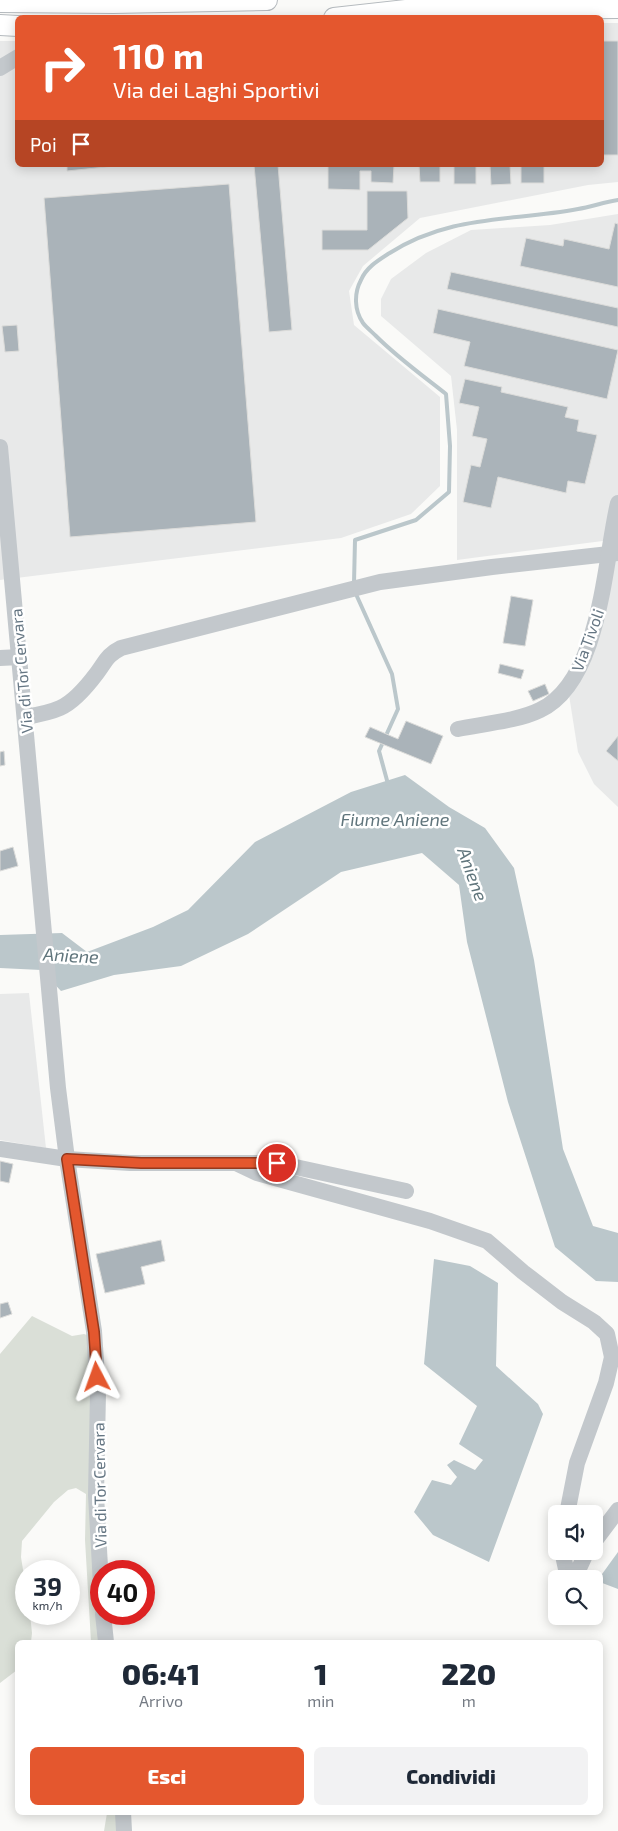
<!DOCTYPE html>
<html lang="it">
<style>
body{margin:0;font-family:"Exo 2",sans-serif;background:#f2f2f3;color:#1f2937;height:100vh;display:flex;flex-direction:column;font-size:19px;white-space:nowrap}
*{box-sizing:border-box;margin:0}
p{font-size:16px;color:#747a83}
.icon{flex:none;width:28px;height:28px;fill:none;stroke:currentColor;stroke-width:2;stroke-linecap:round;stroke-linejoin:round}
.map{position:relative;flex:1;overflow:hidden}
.sheet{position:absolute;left:15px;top:1640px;width:588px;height:175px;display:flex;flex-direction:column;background:#fff;border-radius:8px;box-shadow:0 2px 12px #0003}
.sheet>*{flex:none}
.banner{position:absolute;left:15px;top:15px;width:589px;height:152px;border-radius:8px;box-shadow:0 2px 12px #0003;background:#e4572e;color:#fff;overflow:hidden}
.fabs{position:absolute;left:548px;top:1505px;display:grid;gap:10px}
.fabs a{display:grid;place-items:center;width:55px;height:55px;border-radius:8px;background:#fff;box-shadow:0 2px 12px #0003;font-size:25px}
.speed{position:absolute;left:15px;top:1560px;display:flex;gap:10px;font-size:25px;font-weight:700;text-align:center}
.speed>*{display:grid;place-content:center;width:65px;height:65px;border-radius:50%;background:#fff;box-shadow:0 2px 12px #0003;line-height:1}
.speed small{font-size:12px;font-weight:400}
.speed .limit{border:8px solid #d22;background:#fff;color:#111}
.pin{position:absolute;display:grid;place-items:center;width:42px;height:42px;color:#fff;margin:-21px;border:2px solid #fff;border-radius:50%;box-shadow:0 1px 5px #0007}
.me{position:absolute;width:55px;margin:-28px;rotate:356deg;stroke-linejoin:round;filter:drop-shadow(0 0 4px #0008)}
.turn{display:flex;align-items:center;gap:18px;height:105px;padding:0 15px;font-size:22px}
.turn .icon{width:65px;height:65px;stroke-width:2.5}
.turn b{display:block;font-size:35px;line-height:42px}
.then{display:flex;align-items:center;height:48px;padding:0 15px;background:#0003;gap:10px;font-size:19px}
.eta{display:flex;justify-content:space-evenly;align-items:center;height:85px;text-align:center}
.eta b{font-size:30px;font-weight:800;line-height:35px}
.button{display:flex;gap:10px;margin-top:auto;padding:10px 15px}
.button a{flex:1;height:58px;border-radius:8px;background:#e4572e;color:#fff;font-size:20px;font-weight:800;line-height:58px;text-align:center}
.button a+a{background:#f2f2f3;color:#1f2937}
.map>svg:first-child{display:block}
</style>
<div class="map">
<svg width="618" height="1831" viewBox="0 0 618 1831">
<rect width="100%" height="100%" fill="#fafaf8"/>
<!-- built -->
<g fill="#e8e9e9">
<polygon points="601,23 618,23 618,182 588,185 420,218 363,266 349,291 354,325 440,397 440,486 411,514 341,538 0,580 0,41 17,41 18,165 601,165"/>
<polygon points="618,214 618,539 457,560 457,430 451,376 381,316 381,299 391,279 426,253 471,230 550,225"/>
<polygon points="618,558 618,807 594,784 578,752 569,695 613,559"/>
<polygon points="29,993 46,1148 0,1140 0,994"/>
</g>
<!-- green -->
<g fill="#dadfd7">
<polygon points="32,1316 72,1336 84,1334 90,1336 96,1559 102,1642 91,1642 85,1540 86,1494 76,1488 68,1490 54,1502 22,1541 21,1557 26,1589 26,1614 30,1614 32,1633 31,1642 18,1642 17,1670 0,1683 0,1354"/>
<polygon points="107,1813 117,1813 118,1831 104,1831"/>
</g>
<!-- water -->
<g fill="#bbc7cb">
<polygon points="405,775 449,807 485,828 514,868 534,960 563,1149 593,1226 618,1233 618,1282 596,1281 555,1247 508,1102 467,942 459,885 422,853 341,872 248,934 181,966 114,975 61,991 41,970 0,968 0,935 62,933 87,952 153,927 188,910 255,842 351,792"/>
<polygon points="434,1259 470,1266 498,1283 496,1366 538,1404 543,1414 489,1562 433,1535 414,1512 432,1480 451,1485 457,1477 447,1465 454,1460 475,1470 483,1460 459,1444 477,1406 424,1364"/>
<polygon points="618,1552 618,1589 597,1581"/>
</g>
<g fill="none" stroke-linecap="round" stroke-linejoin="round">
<!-- stream -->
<g stroke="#bbc7cb" stroke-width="4">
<path d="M 354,583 L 355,540 L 416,520 L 449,492 L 450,446 L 446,394 C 422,375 398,358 376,336 C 372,332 366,327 363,323 C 354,310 354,293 361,280 C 366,268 377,261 388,254 C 451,214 509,222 578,209 C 591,207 604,202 618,200"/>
<polyline points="355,592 392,674 398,709 379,751 388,784"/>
</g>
</g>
<!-- building -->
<g fill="#aab3b9" stroke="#dcdcda">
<rect x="601" y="41" width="17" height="114"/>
<polygon points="67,165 125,165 67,171"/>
<polygon points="254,165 278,165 292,330 269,332"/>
<polygon points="328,165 394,165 393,183 371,182 371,171 360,171 360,190 328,189"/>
<polygon points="419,165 440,165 440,182 420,182"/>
<rect x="454" y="165" width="22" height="19"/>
<polygon points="490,165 510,165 511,184 491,185"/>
<rect x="521" y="165" width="23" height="18"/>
<polygon points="229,184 256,522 70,537 44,198"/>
<polygon points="367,191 407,191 408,218 368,250 322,250 322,230 367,230"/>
<polygon points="615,223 618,224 618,287 520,266 526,238 563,246 564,239 609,249"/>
<polygon points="451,272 618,308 618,327 447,289"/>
<polygon points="438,309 618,350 607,399 464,366 470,342 433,333"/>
<polygon points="17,325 19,351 5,352 2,326"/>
<polygon points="465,379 502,387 501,392 568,407 565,417 579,420 577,431 597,435 585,484 568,481 566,493 498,477 491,508 463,502 471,465 480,467 487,439 472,436 479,407 459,403"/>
<polygon points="511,596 533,600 525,646 503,643"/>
<polygon points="500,664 524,670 521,679 498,673"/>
<polygon points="545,684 549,694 533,701 528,691"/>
<polygon points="406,721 443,736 431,764 365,737 370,727 398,739"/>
<polygon points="618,736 618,761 606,751"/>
<polygon points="4,751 5,765 0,766 0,752"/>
<polygon points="13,847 18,866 0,871 0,851"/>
<polygon points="0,1161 13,1164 9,1183 0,1181"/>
<polygon points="161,1240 165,1261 141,1267 145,1284 105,1293 96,1254"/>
<polygon points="8,1302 12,1314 0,1318 0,1304"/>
</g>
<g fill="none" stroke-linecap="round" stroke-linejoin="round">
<defs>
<g id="major">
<polyline points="0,2 113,3 267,0"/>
<polyline points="334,18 406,10 618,8"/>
<polyline points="0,25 18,26"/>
</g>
</defs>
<!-- major casing -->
<use href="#major" stroke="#b5babe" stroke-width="22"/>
<!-- minor -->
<g stroke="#c3c8cc" stroke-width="16">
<polyline points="0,68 18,57"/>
<polyline points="0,447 58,1088 67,1159 94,1331 98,1392 96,1495 101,1585"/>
<polyline points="0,658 20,657"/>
<path d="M 25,717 C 37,715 49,713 60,708 C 74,702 88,685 97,673 C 106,661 107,655 121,648 L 380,582 L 492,567 L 618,553"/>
<path d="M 458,729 C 482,724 518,721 540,710 C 601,681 604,562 618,503"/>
<polyline points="0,1149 67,1159 130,1163 277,1163 406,1191"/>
<polyline points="238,1164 257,1173 430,1221 487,1241 523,1272 562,1302 594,1322 607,1334 612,1357 606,1383 577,1463 567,1514"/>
<polyline points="594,1542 618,1510"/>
<polyline points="562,1551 568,1578 576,1575 587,1551"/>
<polyline points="103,1614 106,1642"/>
<polyline points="123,1812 124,1831"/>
</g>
<!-- major -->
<use href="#major" stroke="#fff" stroke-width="20"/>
</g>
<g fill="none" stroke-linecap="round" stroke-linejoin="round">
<defs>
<polyline id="route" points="97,1377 94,1332 67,1159 141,1163 277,1163"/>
</defs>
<!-- route casing -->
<use href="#route" stroke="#94391e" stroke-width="12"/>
<!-- route -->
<use href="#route" stroke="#e4572e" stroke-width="9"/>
</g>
<g text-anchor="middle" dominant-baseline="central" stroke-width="5" stroke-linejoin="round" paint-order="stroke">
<!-- street labels -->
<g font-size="16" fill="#657683" stroke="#fff">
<text transform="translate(587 640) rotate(-70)">Via Tivoli</text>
<text transform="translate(21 671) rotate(-95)">Via di Tor Cervara</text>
<text transform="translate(99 1485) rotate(-91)">Via di Tor Cervara</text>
</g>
<!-- water labels -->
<g font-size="18" font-style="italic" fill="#60757c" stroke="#fff">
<text x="395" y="819">Fiume Aniene</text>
<text transform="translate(473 874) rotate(70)">Aniene</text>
<text transform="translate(71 955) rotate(3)">Aniene</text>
</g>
</g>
</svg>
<div class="fabs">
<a><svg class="icon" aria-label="sound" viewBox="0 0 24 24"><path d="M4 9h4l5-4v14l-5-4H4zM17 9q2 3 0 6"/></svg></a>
<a><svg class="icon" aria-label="search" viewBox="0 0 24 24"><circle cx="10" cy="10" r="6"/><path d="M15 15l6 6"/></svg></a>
</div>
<div class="speed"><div>39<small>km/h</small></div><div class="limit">40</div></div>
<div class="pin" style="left:277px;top:1163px;background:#d93025"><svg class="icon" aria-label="arrive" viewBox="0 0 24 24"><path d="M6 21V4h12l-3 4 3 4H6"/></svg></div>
<svg class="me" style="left:97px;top:1377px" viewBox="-20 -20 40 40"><path d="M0-17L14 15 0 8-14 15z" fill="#e4572e" stroke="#fff" stroke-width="4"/></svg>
<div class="banner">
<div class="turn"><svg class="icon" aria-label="right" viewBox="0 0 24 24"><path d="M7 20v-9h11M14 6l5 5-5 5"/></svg><div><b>110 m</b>Via dei Laghi Sportivi</div></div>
<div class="then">Poi<svg class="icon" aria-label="arrive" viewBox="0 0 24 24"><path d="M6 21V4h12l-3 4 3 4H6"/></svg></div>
</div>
<section class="sheet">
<div class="eta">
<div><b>06:41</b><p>Arrivo</p></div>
<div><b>1</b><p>min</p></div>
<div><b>220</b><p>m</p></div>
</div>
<div class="button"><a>Esci</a><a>Condividi</a></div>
</section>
</div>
